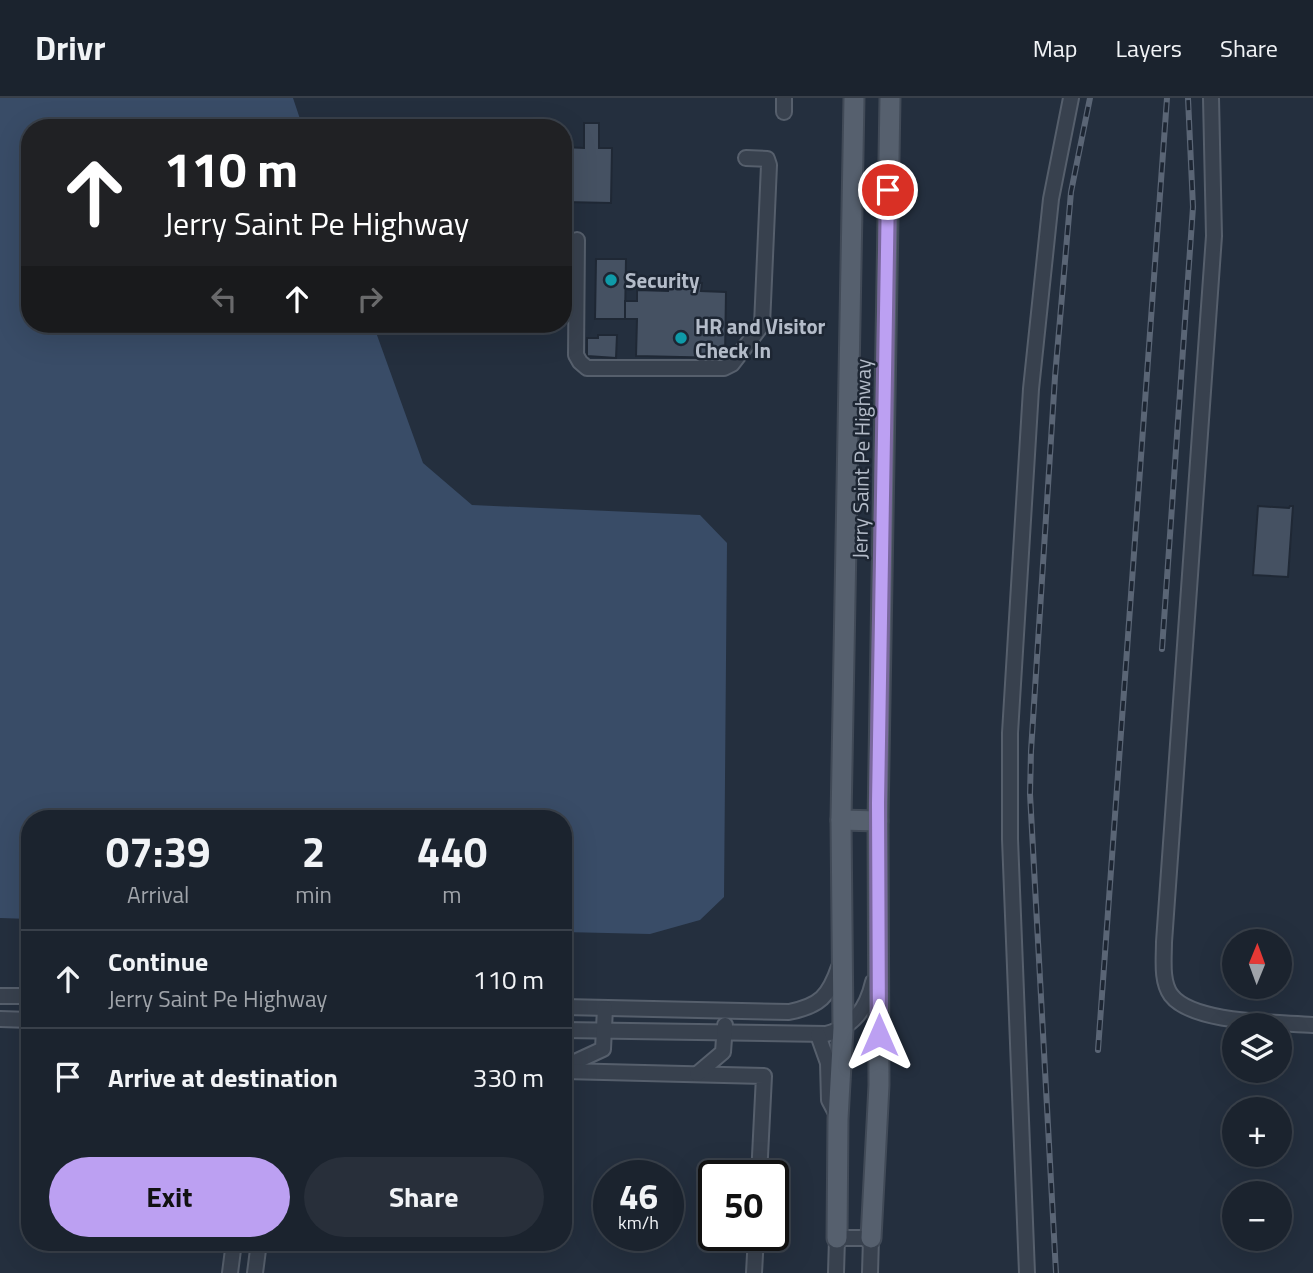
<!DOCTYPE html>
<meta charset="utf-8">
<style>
body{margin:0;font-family:"Titillium Web",sans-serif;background:#282f3a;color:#f1f3f6;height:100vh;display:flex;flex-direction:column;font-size:26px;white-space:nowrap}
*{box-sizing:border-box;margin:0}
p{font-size:23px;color:#a0a4aa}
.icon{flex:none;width:38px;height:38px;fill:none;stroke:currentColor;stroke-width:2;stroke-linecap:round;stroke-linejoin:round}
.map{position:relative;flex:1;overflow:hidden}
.sheet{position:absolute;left:21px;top:712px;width:551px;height:441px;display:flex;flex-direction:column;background:#1b232e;border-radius:28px;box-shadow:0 7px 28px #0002,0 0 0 2px #39404a}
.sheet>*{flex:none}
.banner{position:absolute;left:21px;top:21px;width:551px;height:214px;border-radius:28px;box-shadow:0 7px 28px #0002,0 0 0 2px #39404a;background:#202124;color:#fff;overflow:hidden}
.needle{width:46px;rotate:1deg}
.fabs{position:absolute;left:1222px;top:831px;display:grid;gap:14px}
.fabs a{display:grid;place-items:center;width:70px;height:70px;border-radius:50%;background:#1b232e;box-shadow:0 7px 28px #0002,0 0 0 2px #39404a;font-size:35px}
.speed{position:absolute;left:593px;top:1062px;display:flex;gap:14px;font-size:35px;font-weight:700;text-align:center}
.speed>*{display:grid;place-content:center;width:91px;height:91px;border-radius:50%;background:#1b232e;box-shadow:0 7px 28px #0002,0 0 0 2px #39404a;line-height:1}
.speed small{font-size:18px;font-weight:400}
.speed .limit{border:4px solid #111;border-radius:10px;background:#fff;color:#111}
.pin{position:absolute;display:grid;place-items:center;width:60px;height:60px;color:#fff;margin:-30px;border:4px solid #fff;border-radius:50%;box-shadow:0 2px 7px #0007}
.me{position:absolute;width:77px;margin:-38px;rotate:0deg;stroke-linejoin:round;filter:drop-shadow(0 0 5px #0008)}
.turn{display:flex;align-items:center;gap:24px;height:147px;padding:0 28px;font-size:32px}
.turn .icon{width:91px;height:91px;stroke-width:2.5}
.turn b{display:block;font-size:49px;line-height:60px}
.lanes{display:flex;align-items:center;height:66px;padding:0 28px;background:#0003;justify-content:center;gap:35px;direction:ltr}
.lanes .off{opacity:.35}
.eta{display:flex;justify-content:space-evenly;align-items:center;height:119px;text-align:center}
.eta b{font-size:42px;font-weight:700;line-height:49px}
.action{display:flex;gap:14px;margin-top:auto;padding:14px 28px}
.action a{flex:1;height:80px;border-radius:42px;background:#bca0f2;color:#111;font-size:28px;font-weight:700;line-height:80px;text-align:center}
.action a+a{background:#282f3a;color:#f1f3f6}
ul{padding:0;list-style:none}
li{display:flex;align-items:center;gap:21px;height:98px;padding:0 28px;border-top:2px solid #39404a}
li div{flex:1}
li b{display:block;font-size:26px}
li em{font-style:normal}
header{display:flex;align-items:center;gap:42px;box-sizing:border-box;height:98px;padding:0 35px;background:#1b232e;border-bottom:2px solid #39404a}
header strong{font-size:33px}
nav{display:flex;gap:38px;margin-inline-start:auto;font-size:24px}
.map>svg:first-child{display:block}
</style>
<header>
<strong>Drivr</strong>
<nav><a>Map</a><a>Layers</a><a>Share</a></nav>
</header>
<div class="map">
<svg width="1313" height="1175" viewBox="0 0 1313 1175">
<rect width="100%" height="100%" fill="#242f3e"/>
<!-- water -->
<polygon fill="#394c67" points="0,0 293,0 303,30 30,30 30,226 373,226 423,365 472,407 700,417 727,445 724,799 700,822 650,836 564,834 564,721 30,721 30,821 0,820"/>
<!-- building -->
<g fill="#455162" stroke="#1f2835" stroke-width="2">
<polygon points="584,25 599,25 599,50 612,50 611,105 564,104 564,49 584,50"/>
<polygon points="596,161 626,161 625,221 595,221"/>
<polygon points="668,184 702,185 701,193 726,194 725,260 636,258 637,221 625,221 625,203 637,203 637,192 668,193"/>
<polygon points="598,237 617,237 616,260 587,258 587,240 598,240"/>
<polygon points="1258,408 1289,410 1290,408 1293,408 1288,479 1253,477"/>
</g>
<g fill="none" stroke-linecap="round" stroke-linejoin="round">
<defs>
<g id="minor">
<path d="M 1211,0 L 1214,138 L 1164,844 C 1164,861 1161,883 1171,897 C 1193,926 1278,924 1313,927"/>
<polyline points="784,14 784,0"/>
<polyline points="577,142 576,257 580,264 587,270 724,270 732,266 762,227 769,67 767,61 746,60"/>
<polyline points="0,898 30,898"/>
<path d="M 564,909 L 789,914 C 820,908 829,898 839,869"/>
<polyline points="0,921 30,922"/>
<path d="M 564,932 L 826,936 C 854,929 867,910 873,884"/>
<polyline points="818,937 828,965 829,1002 838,1019"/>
<polyline points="564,969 603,951 605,910"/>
<polyline points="564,973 764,978 759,1078"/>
<polyline points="697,976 723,954 725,927"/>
<polyline points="230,1175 234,1144"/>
<polyline points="255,1175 259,1144"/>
<polyline points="754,1175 756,1138"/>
<polyline points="836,1175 837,1140 871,1140 870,1175"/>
<polyline points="1027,1175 1010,741 1010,635 1031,291 1051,101 1071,0"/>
</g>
<g id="major">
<polyline points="841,722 878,723"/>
<polyline points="837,1140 838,1021 843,930 841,722 854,0"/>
<polyline points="871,1140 879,987 878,723 890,0"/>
</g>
</defs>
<!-- minor casing -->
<use href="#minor" stroke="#565f6c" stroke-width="18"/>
<!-- major casing -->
<use href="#major" stroke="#414a57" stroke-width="23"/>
<!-- minor -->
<use href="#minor" stroke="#38414e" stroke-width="14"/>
<!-- major -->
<use href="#major" stroke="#56606e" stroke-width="19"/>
<defs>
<g id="rail">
<polyline points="1162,551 1193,109 1188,0"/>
<polyline points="1098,952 1167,0"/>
<polyline points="1056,1175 1030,696 1031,653 1055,279 1071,94 1090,0"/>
</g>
</defs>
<!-- rail casing -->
<use href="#rail" stroke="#5a6575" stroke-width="6"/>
<!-- rail -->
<use href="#rail" stroke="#1d2633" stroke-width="3.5" stroke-dasharray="10" stroke-linecap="butt"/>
</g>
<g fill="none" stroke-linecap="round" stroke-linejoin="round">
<defs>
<polyline id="route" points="879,937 878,705 888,92"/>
</defs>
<!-- route casing -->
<use href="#route" stroke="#7a689d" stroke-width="18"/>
<!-- route -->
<use href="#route" stroke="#bca0f2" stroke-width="12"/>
</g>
<!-- markers -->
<g fill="#0f9aa8" stroke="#1d2633" stroke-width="2.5">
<circle cx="611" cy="182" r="7"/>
<circle cx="681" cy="240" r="7"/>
</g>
<g text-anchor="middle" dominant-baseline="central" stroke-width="5" stroke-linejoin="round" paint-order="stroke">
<!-- poi labels -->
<g font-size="21" font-weight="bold" fill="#b4bcc9" stroke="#1d2633" text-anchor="start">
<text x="625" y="182">Security</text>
<text x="695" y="228">HR and Visitor<tspan x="695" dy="24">Check In</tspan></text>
</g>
<!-- street labels -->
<g font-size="21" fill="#b4bcc9" stroke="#1d2633">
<text transform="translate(861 361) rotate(-89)">Jerry Saint Pe Highway</text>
</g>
</g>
</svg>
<div class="fabs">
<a><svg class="needle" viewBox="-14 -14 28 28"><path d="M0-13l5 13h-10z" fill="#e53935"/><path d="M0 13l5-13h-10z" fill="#a0a4aa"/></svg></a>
<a><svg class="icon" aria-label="layers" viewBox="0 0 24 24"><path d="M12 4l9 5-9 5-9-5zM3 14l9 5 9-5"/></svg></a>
<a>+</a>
<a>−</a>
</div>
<div class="speed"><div>46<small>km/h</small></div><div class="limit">50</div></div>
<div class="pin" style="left:888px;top:92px;background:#d93025"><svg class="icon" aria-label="arrive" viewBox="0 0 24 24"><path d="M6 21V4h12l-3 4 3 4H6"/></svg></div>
<svg class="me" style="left:879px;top:937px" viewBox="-20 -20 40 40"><path d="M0-17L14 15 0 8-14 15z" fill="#bca0f2" stroke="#fff" stroke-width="4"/></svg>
<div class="banner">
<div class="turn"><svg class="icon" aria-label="ahead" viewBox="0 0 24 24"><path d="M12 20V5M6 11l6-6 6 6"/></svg><div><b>110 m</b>Jerry Saint Pe Highway</div></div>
<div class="lanes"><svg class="icon off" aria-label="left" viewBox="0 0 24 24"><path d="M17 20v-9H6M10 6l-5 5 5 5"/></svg><svg class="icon" aria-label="ahead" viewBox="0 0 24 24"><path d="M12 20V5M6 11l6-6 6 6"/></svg><svg class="icon off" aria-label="right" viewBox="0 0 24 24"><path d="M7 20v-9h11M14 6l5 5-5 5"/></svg></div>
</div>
<section class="sheet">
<div class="eta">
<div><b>07:39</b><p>Arrival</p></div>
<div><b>2</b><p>min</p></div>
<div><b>440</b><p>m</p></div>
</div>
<ul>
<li><svg class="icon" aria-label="ahead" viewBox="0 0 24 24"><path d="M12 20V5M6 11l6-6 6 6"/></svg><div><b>Continue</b><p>Jerry Saint Pe Highway</p></div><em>110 m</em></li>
<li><svg class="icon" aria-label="arrive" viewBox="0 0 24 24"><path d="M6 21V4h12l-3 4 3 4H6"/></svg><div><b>Arrive at destination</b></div><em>330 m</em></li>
</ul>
<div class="action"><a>Exit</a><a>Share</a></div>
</section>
</div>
